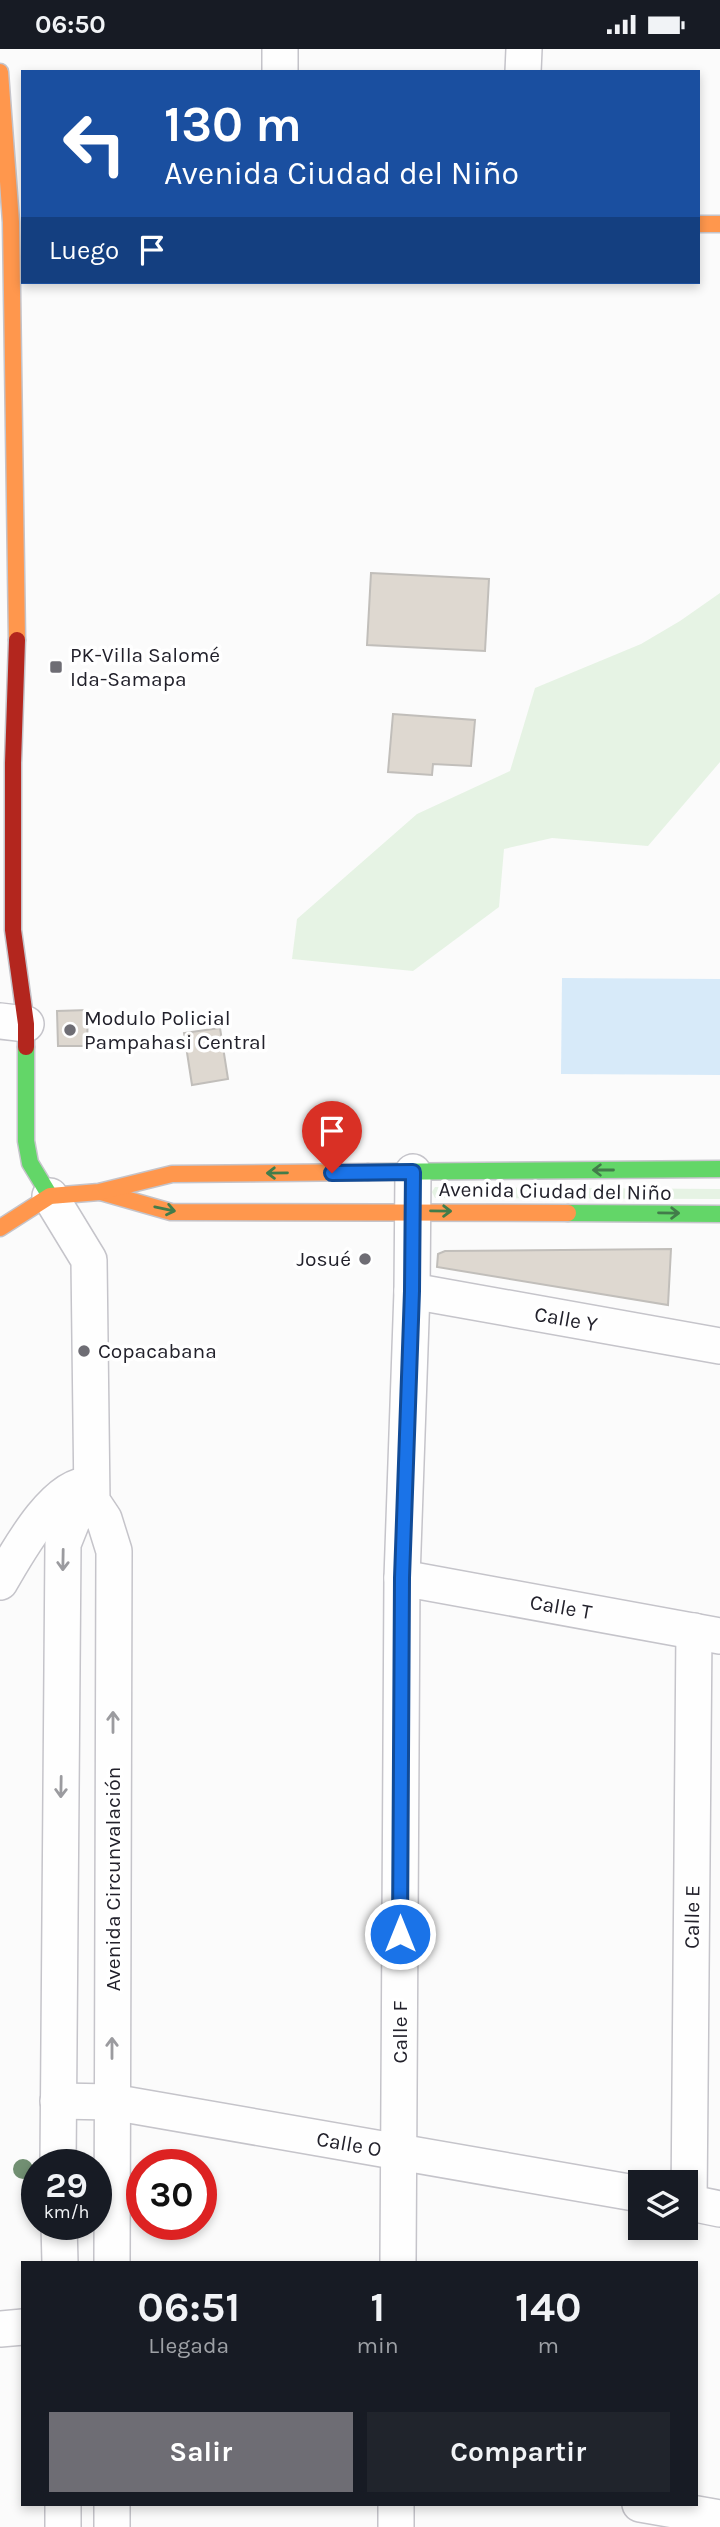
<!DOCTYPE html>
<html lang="es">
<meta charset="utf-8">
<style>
body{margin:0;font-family:Karla,sans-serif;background:#20242c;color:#f1f3f6;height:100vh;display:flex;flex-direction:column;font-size:26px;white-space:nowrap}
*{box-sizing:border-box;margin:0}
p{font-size:23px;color:#9ea1a6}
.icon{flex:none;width:38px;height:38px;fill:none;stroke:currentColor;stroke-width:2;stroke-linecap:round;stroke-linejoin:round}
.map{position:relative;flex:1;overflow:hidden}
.details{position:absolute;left:21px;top:2212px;width:677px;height:245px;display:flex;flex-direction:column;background:#171b24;border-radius:0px;box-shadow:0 4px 10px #0003}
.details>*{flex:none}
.top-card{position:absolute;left:21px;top:21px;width:679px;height:214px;border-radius:0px;box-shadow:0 4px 10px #0003;background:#1a4fa0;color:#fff;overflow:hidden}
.controls{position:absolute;left:628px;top:2121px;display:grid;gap:14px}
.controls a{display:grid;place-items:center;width:70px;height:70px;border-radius:0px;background:#171b24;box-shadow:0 4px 10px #0003;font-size:35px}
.speed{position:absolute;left:21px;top:2100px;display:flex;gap:14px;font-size:35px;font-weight:700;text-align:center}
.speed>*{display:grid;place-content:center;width:91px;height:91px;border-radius:50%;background:#171b24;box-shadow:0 4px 10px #0003;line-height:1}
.speed small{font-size:18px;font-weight:400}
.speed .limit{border:10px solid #d22;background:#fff;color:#111}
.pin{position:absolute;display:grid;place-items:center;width:60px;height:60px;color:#fff;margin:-72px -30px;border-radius:50% 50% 50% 0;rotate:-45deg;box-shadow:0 0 7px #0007}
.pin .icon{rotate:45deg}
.me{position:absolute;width:77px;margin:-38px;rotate:0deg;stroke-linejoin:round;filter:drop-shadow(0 0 5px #0008)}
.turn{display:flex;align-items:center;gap:24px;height:147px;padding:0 28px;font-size:32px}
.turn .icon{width:91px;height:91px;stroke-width:2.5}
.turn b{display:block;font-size:49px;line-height:60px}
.then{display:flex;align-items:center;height:66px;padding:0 28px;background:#0003;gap:14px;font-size:26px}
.eta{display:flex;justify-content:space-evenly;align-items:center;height:119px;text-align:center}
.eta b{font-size:42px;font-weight:700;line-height:49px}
.primary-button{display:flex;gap:14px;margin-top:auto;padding:14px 28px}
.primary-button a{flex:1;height:80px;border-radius:0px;background:#6e6d74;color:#fff;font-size:28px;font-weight:700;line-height:80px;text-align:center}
.primary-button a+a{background:#20242c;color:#f1f3f6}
.status{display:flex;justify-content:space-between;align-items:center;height:49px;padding:0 35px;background:#171b24;direction:ltr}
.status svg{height:19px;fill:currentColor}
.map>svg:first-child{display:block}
</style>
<div class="status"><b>06:50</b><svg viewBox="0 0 49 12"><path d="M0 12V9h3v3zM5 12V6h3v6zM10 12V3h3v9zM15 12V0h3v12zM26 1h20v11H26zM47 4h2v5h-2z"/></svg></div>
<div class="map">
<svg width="720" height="2478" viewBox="0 0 720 2478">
<rect width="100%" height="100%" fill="#fbfbfb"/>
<!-- green -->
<g fill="#e6f3e4">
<polygon points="720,544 720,713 648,797 552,789 504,800 499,858 413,922 292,910 297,870 417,765 510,722 535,639 641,595 680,572"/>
<polygon points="435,1138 720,1140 720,1150 435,1149 432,1143"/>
</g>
<!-- water -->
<polygon fill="#d7eaf9" points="562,929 720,930 720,1026 561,1025"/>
<!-- building -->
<g fill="#ded8d0" stroke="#c1beba" stroke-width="2">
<polygon points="371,524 489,530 485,602 367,596"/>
<polygon points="393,665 475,671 471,717 433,715 432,726 388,723"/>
<polygon points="88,961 87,997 58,997 57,962"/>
<polygon points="220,979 228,1030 192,1036 184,984"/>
<polygon points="671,1200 668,1256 437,1218 438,1205 445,1202"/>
</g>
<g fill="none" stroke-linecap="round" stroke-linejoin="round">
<defs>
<g id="street">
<polyline points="280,23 280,0"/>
<polyline points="523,23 524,0"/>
<polyline points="0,972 26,975"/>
<polyline points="50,1147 89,1211 92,1452 104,1470 114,1502 112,2214"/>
<polyline points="412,1242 720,1297"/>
<polyline points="402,1529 720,1587"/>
<path d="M 0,1533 C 16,1506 55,1433 90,1436"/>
<polyline points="58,2052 112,2053 640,2145"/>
<polyline points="58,2116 63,1495 73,1470 92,1452"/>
<polyline points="686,2153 720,2160"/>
<polyline points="689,2154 694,1582"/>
<polyline points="59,2175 60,2214"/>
<polyline points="398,2214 402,1529 412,1242 413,1123"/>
<polyline points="0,2280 23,2278"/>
<polyline points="63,2455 63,2478"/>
<polyline points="396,2455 396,2478"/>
<polyline points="640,2455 720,2469"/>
<polyline points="112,2478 112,2455"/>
</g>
<g id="fast">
<polyline points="26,998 26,1092 30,1114 50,1147"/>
<polyline points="368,1123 720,1120"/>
<polyline points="568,1164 720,1165"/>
</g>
<g id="slow">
<polyline points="0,23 11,173 17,591"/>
<polyline points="698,175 720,175"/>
<polyline points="101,1143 171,1163 568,1164"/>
<polyline points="0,1179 50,1147 99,1143 172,1125 368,1123"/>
</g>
<polyline id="jam" points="17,591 13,714 13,881 26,975 26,998"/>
</defs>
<!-- street casing -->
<use href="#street" stroke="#c5c4ca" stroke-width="38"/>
<!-- fast casing -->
<use href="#fast" stroke="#c5c4ca" stroke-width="19"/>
<!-- slow casing -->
<use href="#slow" stroke="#c5c4ca" stroke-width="19"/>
<!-- jam casing -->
<use href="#jam" stroke="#c5c4ca" stroke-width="19"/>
<!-- street -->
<use href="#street" stroke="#fefefe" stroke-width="35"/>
<!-- fast -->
<use href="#fast" stroke="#63d668" stroke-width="16"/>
<!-- slow -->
<use href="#slow" stroke="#ff974d" stroke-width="16"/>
<!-- jam -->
<use href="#jam" stroke="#b3261e" stroke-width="16"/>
</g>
<!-- trees -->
<circle fill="#718f72" cx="23" cy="2120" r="10"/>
<!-- one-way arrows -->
<defs><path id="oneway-shaft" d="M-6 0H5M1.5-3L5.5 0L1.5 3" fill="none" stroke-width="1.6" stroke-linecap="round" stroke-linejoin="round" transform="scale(1.75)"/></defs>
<g stroke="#427c4a">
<use href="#oneway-shaft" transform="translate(603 1121) rotate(180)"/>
<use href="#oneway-shaft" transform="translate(277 1124) rotate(179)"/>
<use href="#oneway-shaft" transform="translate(165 1160) rotate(12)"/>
<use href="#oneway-shaft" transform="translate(441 1162) rotate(1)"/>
<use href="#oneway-shaft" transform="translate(669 1164) rotate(1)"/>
</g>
<g stroke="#9b9b9f">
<use href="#oneway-shaft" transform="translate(63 1511) rotate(91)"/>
<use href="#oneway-shaft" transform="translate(113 1673) rotate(-90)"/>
<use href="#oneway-shaft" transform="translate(61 1738) rotate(91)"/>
<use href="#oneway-shaft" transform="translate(112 1999) rotate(-90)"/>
</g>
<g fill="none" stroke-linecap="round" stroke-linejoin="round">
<defs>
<polyline id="route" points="332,1124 413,1123 412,1242 402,1529 400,1885"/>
</defs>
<!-- route casing -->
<use href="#route" stroke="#114b97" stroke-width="18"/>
<!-- route -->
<use href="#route" stroke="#1a73e8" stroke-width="12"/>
</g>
<!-- markers -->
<g fill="#6e6d74" stroke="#fff" stroke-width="2.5">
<rect x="49" y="611" width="14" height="14" rx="3.5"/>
<circle cx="70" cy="981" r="7"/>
<circle cx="365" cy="1210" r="7"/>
<circle cx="84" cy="1302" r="7"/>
</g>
<g text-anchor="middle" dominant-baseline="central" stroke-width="7" stroke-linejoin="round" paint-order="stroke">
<!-- poi labels -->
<g font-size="21" fill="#22212b" stroke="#fff" text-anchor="start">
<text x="70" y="606">PK-Villa Salomé<tspan x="70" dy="24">Ida-Samapa</tspan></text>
<text x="84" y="969">Modulo Policial<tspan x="84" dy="24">Pampahasi Central</tspan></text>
<text x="351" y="1210" text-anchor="end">Josué</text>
<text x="98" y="1302">Copacabana</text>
</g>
<!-- street labels -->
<g font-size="21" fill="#22212b" stroke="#fff">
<text transform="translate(555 1142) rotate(1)">Avenida Ciudad del Niño</text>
<text transform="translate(566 1270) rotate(10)">Calle Y</text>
<text transform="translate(561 1558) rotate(10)">Calle T</text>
<text transform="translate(113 1830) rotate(-90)">Avenida Circunvalación</text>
<text transform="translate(692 1868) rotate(-89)">Calle E</text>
<text transform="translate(400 1983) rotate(-90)">Calle F</text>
<text transform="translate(349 2095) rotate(10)">Calle O</text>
</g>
</g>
</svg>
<div class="controls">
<a><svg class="icon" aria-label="layers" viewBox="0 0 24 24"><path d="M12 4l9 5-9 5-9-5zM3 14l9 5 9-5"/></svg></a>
</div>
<div class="speed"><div>29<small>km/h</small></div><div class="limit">30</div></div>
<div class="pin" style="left:332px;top:1124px;background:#d93025"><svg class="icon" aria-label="arrive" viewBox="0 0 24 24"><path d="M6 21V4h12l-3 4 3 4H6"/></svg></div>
<svg class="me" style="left:400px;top:1885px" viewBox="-20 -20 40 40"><circle r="17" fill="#1a73e8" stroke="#fff" stroke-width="3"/><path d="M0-11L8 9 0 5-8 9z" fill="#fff"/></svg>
<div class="top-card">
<div class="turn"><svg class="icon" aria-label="left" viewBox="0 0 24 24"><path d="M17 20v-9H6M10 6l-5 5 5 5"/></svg><div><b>130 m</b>Avenida Ciudad del Niño</div></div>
<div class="then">Luego<svg class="icon" aria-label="arrive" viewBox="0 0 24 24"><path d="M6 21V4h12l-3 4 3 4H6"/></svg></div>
</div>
<section class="details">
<div class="eta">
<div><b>06:51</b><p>Llegada</p></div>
<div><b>1</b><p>min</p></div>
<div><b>140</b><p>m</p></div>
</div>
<div class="primary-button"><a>Salir</a><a>Compartir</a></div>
</section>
</div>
